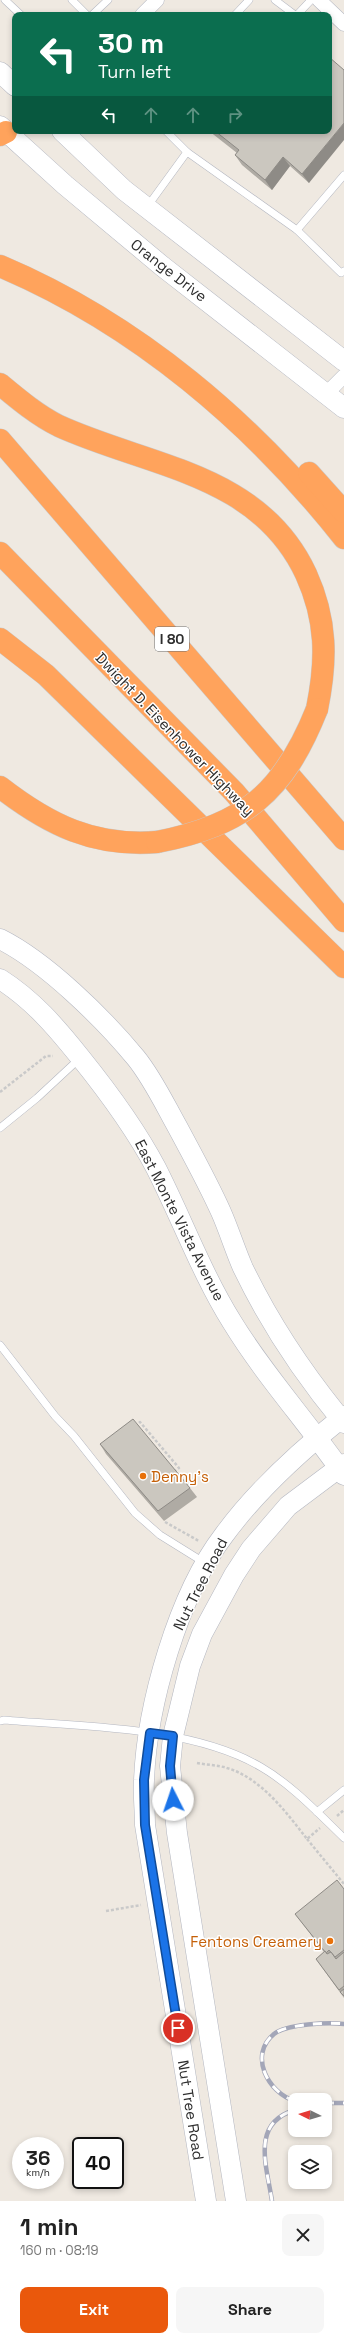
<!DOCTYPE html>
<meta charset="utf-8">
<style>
body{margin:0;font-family:"Space Grotesk",sans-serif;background:#f6f6f6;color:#222;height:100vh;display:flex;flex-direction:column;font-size:15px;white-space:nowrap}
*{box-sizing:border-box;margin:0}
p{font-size:13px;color:#767676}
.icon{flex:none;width:22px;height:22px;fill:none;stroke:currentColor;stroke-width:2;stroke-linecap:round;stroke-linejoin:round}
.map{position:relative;height:2201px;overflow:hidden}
.panel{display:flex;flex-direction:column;background:#fff;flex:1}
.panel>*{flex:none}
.hud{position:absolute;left:12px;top:12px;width:320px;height:122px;border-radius:8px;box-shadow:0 2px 6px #0003;background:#0b6e4f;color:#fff;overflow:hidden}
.needle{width:26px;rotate:275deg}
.buttons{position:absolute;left:288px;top:2093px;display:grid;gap:8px}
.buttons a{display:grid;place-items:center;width:44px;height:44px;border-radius:8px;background:#fff;box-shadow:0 2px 6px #0003;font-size:20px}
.speed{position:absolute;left:12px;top:2137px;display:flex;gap:8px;font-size:20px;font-weight:700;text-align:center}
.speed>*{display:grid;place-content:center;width:52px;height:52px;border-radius:50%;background:#fff;box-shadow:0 2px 6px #0003;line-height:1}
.speed small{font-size:10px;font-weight:400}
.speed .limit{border:2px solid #111;border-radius:6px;background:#fff;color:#111}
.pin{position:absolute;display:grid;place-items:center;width:34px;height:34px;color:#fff;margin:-17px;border:2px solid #fff;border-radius:50%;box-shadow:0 1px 4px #0007}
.me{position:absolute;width:44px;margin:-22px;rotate:356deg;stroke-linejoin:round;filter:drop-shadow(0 0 3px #0008)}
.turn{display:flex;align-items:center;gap:14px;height:84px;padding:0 20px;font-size:18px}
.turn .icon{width:52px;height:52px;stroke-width:2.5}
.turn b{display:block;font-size:28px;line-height:34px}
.lanes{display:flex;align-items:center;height:38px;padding:0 20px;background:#0003;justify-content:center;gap:20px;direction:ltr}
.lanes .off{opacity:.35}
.round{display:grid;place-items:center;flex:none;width:42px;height:42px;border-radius:8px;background:#f6f6f6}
.head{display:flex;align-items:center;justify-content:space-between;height:68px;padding:0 20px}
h1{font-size:24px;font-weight:700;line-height:30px}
.button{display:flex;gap:8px;margin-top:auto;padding:8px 20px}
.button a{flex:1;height:46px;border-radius:8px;background:#ea580c;color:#fff;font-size:16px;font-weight:700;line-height:46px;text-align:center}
.button a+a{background:#f6f6f6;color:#222}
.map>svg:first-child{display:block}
</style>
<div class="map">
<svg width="344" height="2201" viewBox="0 0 344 2201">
<rect width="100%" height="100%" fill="#efe9e1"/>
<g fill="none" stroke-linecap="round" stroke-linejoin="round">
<defs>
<g id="lane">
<polyline points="5,0 21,15"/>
<polyline points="72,0 87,15"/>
<polyline points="275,0 295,15"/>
<polyline points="92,15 108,0"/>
<polyline points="235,15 249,0"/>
<polyline points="297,15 311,0"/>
<polyline points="166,131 187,152"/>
<polyline points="147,207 187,152 297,230 344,175"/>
<polyline points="297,230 341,273 344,271"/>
<polyline points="0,1128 37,1098 79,1059"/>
<polyline points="0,1345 55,1416 74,1436 135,1513 160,1535 205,1563"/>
<path d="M 0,1721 L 4,1720 C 84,1727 191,1726 261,1767 C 292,1785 318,1813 344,1838"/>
<polyline points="317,1812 344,1790"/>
</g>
<g id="street">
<polyline points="319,0 344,24"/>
<polyline points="142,15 157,0"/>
<polyline points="327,393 344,376"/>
</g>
<g id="secondary">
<polyline points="0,72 15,86"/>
<polyline points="0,126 65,185 162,266 344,408"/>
<polyline points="62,131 124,190 344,361"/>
<path d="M 0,939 C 46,962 103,1018 136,1058 C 153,1079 165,1105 178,1128 C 193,1156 208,1183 221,1212 C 229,1230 235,1250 243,1268 C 270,1324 305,1376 344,1423"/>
<path d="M 0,979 C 33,1000 56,1027 80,1057 C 109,1093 135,1128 156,1168 C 182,1219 202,1274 232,1322 C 265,1376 308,1423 344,1475"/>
<path d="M 206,2201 L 145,1825 C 145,1810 143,1795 144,1780 C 147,1705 178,1595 224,1535 C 257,1490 300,1451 344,1416"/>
<polyline points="236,2201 177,1833 170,1766 173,1736 190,1666 202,1634 234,1575 251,1549 288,1506 344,1464"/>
</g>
<g id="highway">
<polyline points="0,135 6,132"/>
<path d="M 0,266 C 137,324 253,423 344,538"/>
<path d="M 0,384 C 18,399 37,415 59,426 C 149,467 259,473 306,574 C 327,620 327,660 317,709"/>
<polyline points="0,440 344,839"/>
<polyline points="309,473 344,512"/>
<polyline points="0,553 234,792 344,921"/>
<polyline points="0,639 46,675 344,967"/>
<path d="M 0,787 C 49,825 94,847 157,842"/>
</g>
</defs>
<!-- lane casing -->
<use href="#lane" stroke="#b4b7c1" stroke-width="8"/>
<!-- street casing -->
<use href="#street" stroke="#b4b7c1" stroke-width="15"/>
<!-- secondary casing -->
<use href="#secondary" stroke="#b4b7c1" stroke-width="21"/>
<!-- highway casing -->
<use href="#highway" stroke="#c9c9c9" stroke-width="23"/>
<!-- path -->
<g stroke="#c9c9c9" stroke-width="2.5" stroke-dasharray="3 2" stroke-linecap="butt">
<polyline points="0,1092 46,1056 53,1056"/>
<polyline points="135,1426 140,1422 179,1468 175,1471"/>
<polyline points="165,1522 199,1541"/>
<path d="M 197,1763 C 207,1765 218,1765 227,1768 C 261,1778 286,1812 307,1839 L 320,1828"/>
<polyline points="337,1816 344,1810"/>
<polyline points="307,1839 344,1884"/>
<polyline points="106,1911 141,1905"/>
</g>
<!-- lane -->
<use href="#lane" stroke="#fff" stroke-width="7"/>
<!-- street -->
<use href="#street" stroke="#fff" stroke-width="14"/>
<!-- secondary -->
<use href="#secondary" stroke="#fff" stroke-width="20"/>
<!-- highway -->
<use href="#highway" stroke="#ffa35c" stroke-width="22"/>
<defs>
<g id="rail">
<path d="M 295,2101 C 268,2093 248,2055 274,2034 C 286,2024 329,2022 344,2024"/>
<polyline points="325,2103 344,2103"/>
<path d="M 272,2201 C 267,2167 250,2123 295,2110"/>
</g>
</defs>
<!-- rail casing -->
<use href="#rail" stroke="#a3a6b8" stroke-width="4.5"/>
<!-- rail -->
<use href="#rail" stroke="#fff" stroke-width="3" stroke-dasharray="9" stroke-linecap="butt"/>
<defs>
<path id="highway-bridge" d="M 157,842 C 245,825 284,792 317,709"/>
</defs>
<!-- highway-bridge casing -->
<use href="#highway-bridge" stroke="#c9c9c9" stroke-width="23" stroke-linecap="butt"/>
<!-- highway-bridge -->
<use href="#highway-bridge" stroke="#ffa35c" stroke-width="22"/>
</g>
<!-- wall -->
<g fill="#afaba4">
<polygon points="209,131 329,131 309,183 290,166 272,190 242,165 235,155 237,153"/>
<polygon points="100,1444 190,1488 197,1497 164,1521 106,1454"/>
<polygon points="344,1889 344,1998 316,1959 324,1952 302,1923 295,1914"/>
</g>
<!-- shaded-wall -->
<g fill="#8e8b86">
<polygon points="344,123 344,140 309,183 302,174"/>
<polygon points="283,157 290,166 272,190 265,180"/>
</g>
<!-- building -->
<g fill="#cbc7bf" stroke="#8e8b86">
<polygon points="329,57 344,70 344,123 302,174 283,157 265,180 235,155 239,150 215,131 329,131"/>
<polygon points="133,1419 190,1488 158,1511 100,1444"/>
<polygon points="337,1880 344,1889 344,1950 335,1957 329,1950 326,1953 295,1914"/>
<polygon points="325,1951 327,1954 331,1952 336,1959 344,1952 344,1986 339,1990 316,1959"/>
<polygon points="344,1989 344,1996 340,1992"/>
</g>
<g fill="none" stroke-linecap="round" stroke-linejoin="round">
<defs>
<polyline id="route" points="173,1800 170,1766 173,1736 150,1733 144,1780 145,1825 178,2028"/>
</defs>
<!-- route casing -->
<use href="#route" stroke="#114b97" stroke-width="10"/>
<!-- route -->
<use href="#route" stroke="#1a73e8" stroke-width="7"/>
</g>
<!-- markers -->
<g fill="#e8710a" stroke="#fff" stroke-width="1.5">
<circle cx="143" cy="1476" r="4"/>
<circle cx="330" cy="1941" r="4"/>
</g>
<g text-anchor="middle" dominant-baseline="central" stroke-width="3" stroke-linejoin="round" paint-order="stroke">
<!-- shield labels -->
<rect fill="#fff" stroke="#6d6d6d" stroke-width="1" x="155" y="627" width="34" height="24" rx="3"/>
<g font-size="14" font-weight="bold" fill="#2e2e2e">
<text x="172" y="639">I 80</text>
</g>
<!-- street labels -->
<g font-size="15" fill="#2e2e2e" stroke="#fff">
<text transform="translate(169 270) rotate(38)">Orange Drive</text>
<text transform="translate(175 734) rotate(46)">Dwight D. Eisenhower Highway</text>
<text transform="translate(180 1220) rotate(63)">East Monte Vista Avenue</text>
<text transform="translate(200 1584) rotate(-63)">Nut Tree Road</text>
<text transform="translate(191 2110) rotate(81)">Nut Tree Road</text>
</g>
<!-- food labels -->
<g font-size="15" fill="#c56008" stroke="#fff" text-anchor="start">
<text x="151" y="1476">Denny's</text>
<text x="322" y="1941" text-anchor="end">Fentons Creamery</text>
</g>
</g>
</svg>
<div class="buttons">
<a><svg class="needle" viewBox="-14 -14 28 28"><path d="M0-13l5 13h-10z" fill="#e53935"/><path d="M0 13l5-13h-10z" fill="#767676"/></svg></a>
<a><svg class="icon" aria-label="layers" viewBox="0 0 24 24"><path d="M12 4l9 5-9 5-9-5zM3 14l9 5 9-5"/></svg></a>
</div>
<div class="speed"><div>36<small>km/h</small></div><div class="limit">40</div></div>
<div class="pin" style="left:178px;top:2028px;background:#d93025"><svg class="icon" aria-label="arrive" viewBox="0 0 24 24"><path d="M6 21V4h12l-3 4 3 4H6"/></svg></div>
<svg class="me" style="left:173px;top:1800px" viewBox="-20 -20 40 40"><circle r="19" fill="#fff"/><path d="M0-13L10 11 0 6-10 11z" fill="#1a73e8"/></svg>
<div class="hud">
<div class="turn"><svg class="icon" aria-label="left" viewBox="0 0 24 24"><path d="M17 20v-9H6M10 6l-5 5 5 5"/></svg><div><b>30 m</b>Turn left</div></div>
<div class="lanes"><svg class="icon" aria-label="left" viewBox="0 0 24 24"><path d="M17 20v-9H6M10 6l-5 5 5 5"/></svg><svg class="icon off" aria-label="ahead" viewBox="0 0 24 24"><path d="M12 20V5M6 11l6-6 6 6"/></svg><svg class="icon off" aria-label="ahead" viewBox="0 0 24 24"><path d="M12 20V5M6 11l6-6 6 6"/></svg><svg class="icon off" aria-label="right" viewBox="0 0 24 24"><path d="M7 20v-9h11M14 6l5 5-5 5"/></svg></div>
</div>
</div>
<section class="panel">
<div class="head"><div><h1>1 min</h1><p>160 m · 08:19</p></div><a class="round"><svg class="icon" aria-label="close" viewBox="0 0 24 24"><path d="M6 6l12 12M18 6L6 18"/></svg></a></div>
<div class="button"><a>Exit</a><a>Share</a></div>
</section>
